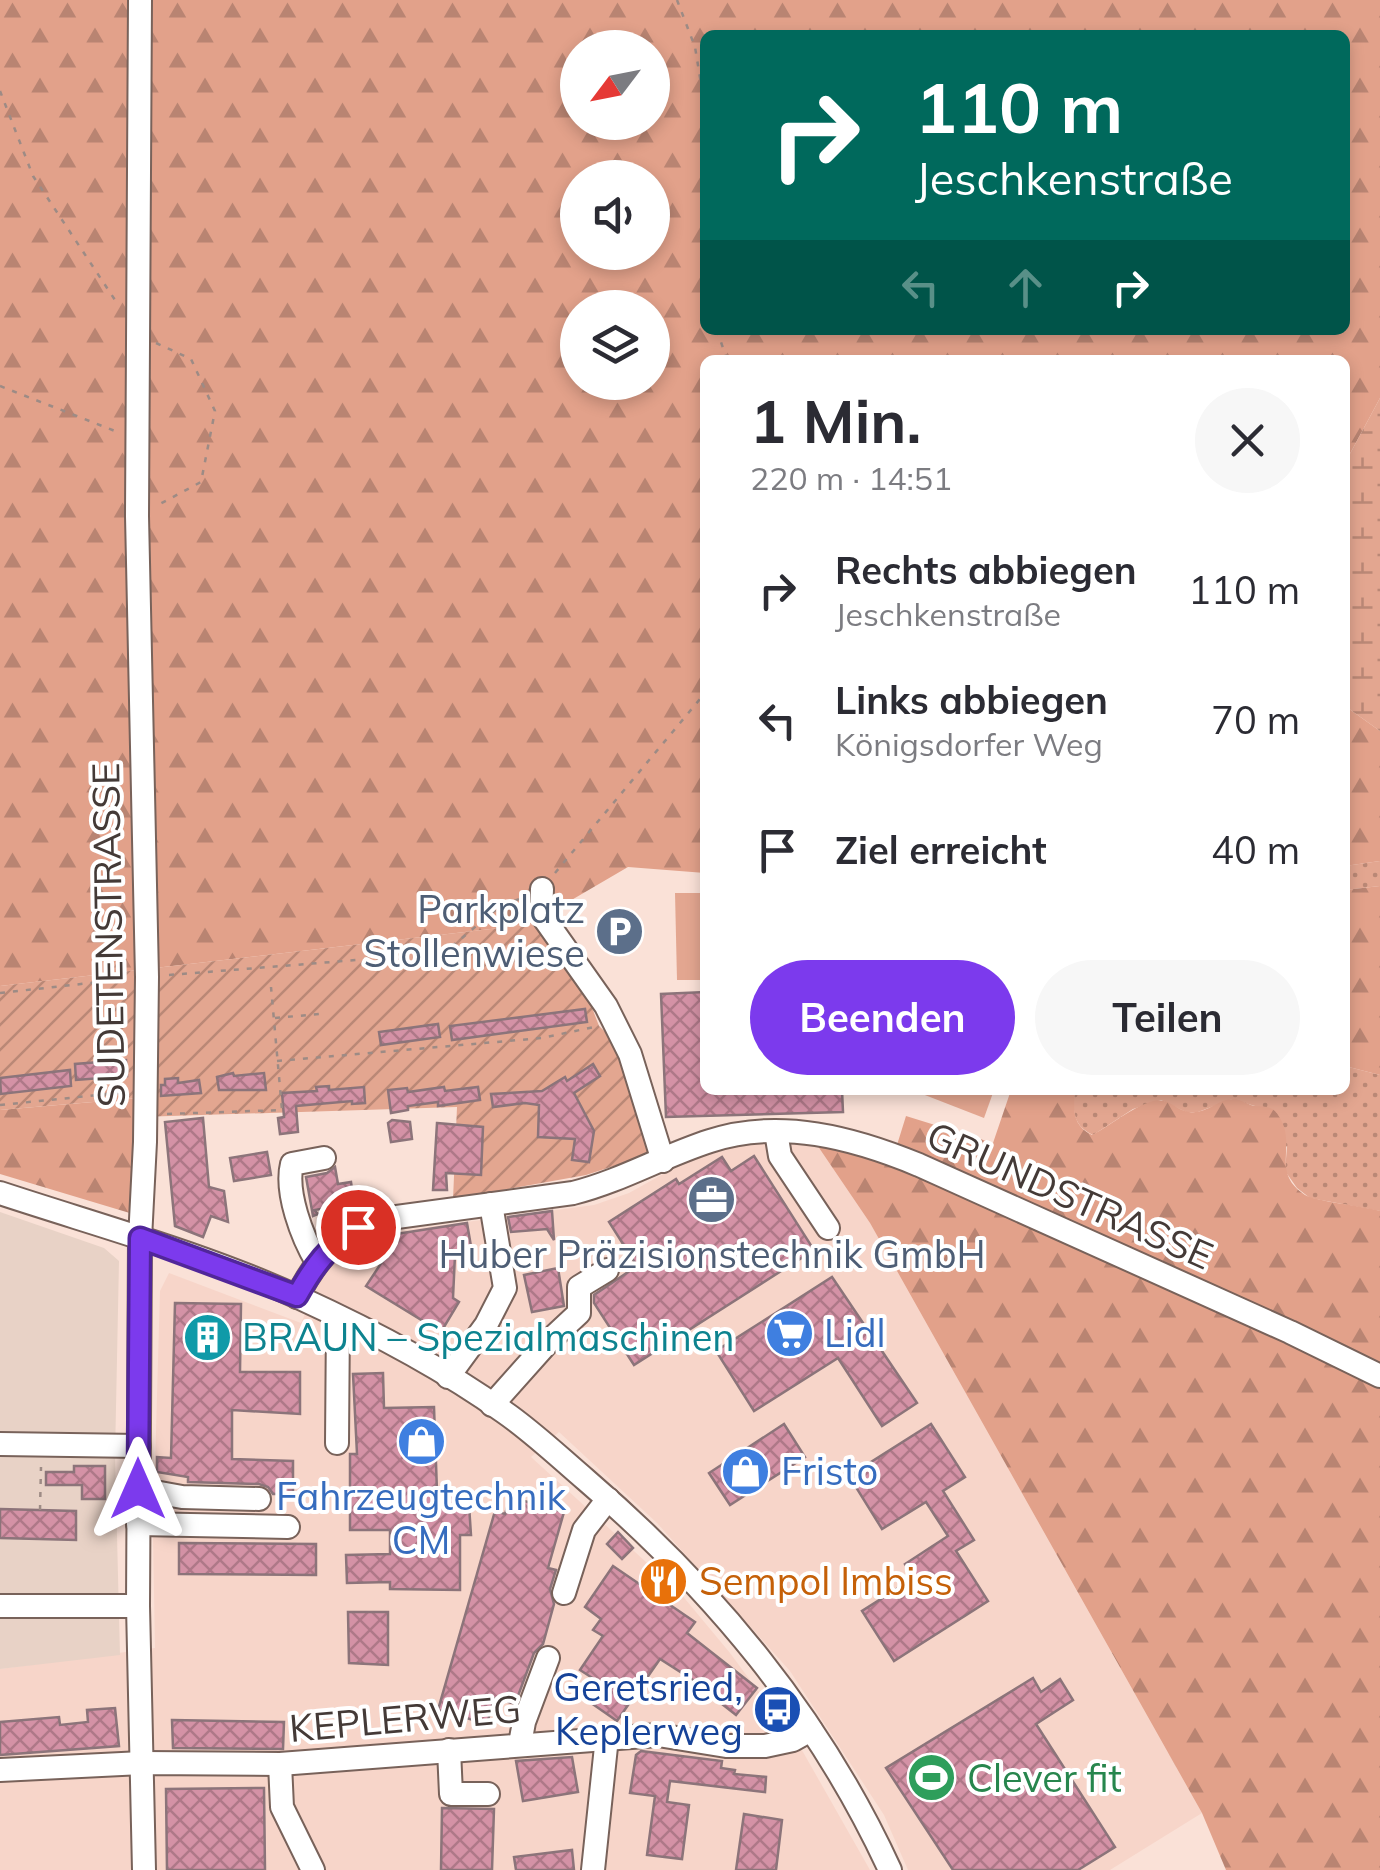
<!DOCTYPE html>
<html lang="de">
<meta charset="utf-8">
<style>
body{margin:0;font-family:Mulish,sans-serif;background:#f7f7f7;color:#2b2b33;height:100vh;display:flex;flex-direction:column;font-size:38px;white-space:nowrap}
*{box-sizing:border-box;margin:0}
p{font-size:32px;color:#7c7c81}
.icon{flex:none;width:55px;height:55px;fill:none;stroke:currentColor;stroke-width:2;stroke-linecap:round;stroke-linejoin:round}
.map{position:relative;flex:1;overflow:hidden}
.side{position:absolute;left:700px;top:355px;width:650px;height:740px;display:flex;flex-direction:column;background:#fff;border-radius:15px;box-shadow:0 5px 15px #0003}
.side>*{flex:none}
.banner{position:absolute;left:700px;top:30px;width:650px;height:305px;border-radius:15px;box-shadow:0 5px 15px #0003;background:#00695c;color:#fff;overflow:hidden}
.needle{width:65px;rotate:238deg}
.buttons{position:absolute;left:560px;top:30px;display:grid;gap:20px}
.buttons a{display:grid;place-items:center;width:110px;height:110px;border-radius:50%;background:#fff;box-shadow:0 5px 15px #0003;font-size:50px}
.pin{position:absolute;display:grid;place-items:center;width:85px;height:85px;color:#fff;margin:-42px;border:5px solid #fff;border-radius:50%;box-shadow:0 2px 10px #0007}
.me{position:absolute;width:110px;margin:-55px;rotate:0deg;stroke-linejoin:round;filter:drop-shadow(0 0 8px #0008)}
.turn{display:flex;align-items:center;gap:35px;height:210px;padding:0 50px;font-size:45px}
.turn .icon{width:130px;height:130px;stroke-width:2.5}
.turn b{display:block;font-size:70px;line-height:85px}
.lanes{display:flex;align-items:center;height:95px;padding:0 50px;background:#0003;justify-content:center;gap:50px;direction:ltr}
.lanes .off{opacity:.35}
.round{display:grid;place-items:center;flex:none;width:105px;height:105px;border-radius:52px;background:#f7f7f7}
.summary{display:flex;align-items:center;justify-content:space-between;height:170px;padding:0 50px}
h1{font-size:60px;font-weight:700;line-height:75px}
.cta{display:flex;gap:20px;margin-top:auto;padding:20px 50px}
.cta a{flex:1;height:115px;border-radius:60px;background:#7c3aed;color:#fff;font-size:40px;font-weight:700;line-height:115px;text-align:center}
.cta a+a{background:#f7f7f7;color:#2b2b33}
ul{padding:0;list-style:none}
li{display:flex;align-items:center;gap:30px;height:130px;padding:0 50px}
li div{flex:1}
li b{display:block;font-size:38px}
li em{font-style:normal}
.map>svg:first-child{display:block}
</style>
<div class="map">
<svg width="1380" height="1870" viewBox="0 0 1380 1870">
<defs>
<pattern id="grass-dots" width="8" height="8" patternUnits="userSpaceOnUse" patternTransform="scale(2.5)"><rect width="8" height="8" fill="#e3a690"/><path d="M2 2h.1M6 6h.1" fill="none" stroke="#ba8876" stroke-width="1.8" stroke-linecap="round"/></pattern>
<pattern id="forest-firs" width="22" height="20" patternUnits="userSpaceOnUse" patternTransform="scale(2.5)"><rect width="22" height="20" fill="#e2a18a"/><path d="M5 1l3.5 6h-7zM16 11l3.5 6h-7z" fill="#b98472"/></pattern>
<pattern id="wetland-marsh" width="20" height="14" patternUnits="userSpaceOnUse" patternTransform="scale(2.5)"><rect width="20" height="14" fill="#e3a690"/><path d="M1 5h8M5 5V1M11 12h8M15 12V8" fill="none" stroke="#ba8876"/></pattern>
<pattern id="garden-furrows" width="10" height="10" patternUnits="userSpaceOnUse" patternTransform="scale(2.5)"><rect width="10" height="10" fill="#e3a690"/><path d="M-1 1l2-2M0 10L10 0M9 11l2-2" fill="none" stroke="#ba8876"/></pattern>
<pattern id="building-cross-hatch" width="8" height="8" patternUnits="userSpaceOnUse" patternTransform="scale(2.5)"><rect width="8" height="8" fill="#d492a6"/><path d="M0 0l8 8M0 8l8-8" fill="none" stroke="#ae7888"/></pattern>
</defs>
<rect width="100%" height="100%" fill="#fae1d7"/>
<!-- built -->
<polygon fill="#f7d5c9" points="813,1139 870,1223 1202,1813 1110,1870 908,1870 884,1815 790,1671 657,1523 559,1432 531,1457 681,1594 730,1653 803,1752 870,1870 0,1870 0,1669 155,1648 153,1536 160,1291 169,1273 301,1323 324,1274 346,1249 368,1235 594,1205 629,1193 692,1158 729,1146"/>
<!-- education -->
<polygon fill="#e8d2c6" points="0,1212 104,1248 119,1261 115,1456 120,1655 0,1669"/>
<!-- grass -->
<g fill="url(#grass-dots)">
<polygon points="1380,861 1380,886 1345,890 1345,866"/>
<path d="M 1345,1066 L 1380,1075 L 1380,1211 L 1310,1198 L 1297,1188 L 1285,1171 L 1287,1147 L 1255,1106 L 1232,1099 L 1198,1112 L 1186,1112 L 1161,1100 L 1133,1109 L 1093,1135 C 1073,1126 1072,1111 1075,1090 L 1345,1090 Z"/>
</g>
<!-- forest -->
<g fill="url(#forest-firs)" fill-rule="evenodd">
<path d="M 0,0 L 1380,0 L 1380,398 L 1345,463 L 1345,360 L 705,360 L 705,873 L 628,867 L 563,905 L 559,921 L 0,986 ZM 705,35 L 1345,35 L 1345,330 L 705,330 ZM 578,48 L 652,48 L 652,122 L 578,122 ZM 578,178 L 652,178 L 652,252 L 578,252 ZM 578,308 L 652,308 L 652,382 L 578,382 Z"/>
<polygon points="1345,706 1380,731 1380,861 1345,866"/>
<polygon points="1380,886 1380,1075 1345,1066 1345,890"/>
<path d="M 1011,1090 L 1075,1090 C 1073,1111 1073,1126 1092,1135 C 1113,1124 1130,1108 1153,1101 C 1168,1097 1176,1110 1189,1112 C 1205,1115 1218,1099 1233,1099 C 1241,1099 1248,1105 1255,1106 C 1268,1107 1273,1106 1280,1118 C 1297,1147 1270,1172 1305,1195 C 1314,1201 1363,1206 1380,1211 L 1380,1870 L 1226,1870 L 1202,1813 L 870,1223 L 813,1139 L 892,1161 L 906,1116 L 993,1143 Z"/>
<polygon points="140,1098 133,1214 0,1174 0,1110"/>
</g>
<!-- wetland -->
<polygon fill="url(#wetland-marsh)" points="1380,398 1380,731 1345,706 1345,463"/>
<!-- garden -->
<polygon fill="url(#garden-furrows)" points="559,921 599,1026 619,1045 651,1154 586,1175 453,1199 457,1107 139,1117 139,1098 0,1110 0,986"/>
<!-- pitch -->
<g fill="#e3a690">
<polygon points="705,893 705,980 677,980 675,893"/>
<polygon points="912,1090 994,1090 984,1118"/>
</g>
<!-- building -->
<g fill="url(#building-cross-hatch)" stroke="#8c747a" stroke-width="2.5">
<polygon points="705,992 705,1090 842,1090 843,1112 666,1117 661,994"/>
<polygon points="585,1009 587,1022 452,1040 450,1026"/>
<polygon points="438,1024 440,1037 381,1045 379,1032"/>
<polygon points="126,1060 127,1076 76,1080 75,1064"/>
<polygon points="593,1064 600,1076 574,1093 594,1131 589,1162 572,1160 575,1139 538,1137 539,1105 525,1103 493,1107 491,1094 542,1091 565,1077 567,1081"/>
<polygon points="70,1070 71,1086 1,1094 0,1078"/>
<polygon points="233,1073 234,1076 264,1073 266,1090 219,1090 217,1077"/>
<polygon points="178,1078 178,1083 199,1080 201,1093 161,1096 161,1085 165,1085 165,1079"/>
<polygon points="329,1086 329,1090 364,1087 365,1103 352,1104 352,1101 296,1106 298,1132 280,1134 278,1118 284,1117 282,1093 317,1091 316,1087"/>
<polygon points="444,1087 445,1091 478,1087 480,1100 438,1106 438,1102 408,1106 408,1110 391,1113 388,1090 407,1088 408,1092"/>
<polygon points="203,1118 209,1187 224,1191 228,1222 211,1216 203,1237 175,1226 165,1122"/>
<polygon points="392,1120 410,1122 412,1139 391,1142 388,1123"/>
<polygon points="437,1123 483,1127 481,1175 446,1173 447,1190 433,1190"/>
<polygon points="267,1152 271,1175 234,1181 230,1158"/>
<polygon points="754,1156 814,1250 634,1365 594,1303 594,1295 637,1266 609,1222 676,1179 679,1184 722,1157 731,1171"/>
<polygon points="335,1167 338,1184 351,1182 354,1204 314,1210 318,1214 313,1216 306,1177 327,1173"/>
<polygon points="552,1211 554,1240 547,1229 511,1232 508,1217"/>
<polygon points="467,1223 472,1252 455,1255 453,1298 459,1302 441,1332 366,1286 386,1256 383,1236"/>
<polygon points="558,1268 564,1306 532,1312 524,1275"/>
<polygon points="832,1277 917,1403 882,1426 838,1358 754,1411 716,1351"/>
<polygon points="175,1303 241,1304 240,1372 300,1372 300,1414 232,1410 232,1459 293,1461 293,1494 273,1494 268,1487 259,1484 188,1482 188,1477 157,1472 157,1457 171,1458"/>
<polygon points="383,1373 384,1408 434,1407 437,1491 468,1490 471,1535 460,1535 460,1590 390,1589 390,1582 347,1583 346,1555 390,1554 390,1530 350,1530 350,1454 357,1454 353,1374"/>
<polygon points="784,1424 805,1457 730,1505 709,1473"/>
<polygon points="931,1424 965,1477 943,1491 974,1540 956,1551 988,1601 894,1661 862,1611 914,1578 905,1564 948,1536 926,1502 882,1529 849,1476"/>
<polygon points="74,1466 105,1466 105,1499 82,1499 82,1485 46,1485 46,1472 74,1472"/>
<polygon points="510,1497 564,1512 548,1568 556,1570 550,1589 554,1604 543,1644 534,1653 515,1704 494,1698 487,1724 438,1710 495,1511 505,1514"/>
<polygon points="0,1509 76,1511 76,1540 0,1538"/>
<polygon points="618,1532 633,1548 622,1559 607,1544"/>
<polygon points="179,1543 316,1544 316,1575 179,1574"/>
<polygon points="613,1566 695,1622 687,1633 757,1688 736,1715 718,1701 721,1698 660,1659 617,1721 584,1698 597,1681 580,1670 603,1636 593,1630 601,1619 585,1607"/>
<polygon points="348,1612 388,1612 388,1665 349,1663"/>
<polygon points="1033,1678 1041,1692 1060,1679 1073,1700 1036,1724 1115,1847 1078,1870 953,1870 886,1768"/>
<polygon points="115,1708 119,1746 0,1755 0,1722 59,1717 60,1725 88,1722 87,1710"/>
<polygon points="172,1720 284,1722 283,1749 173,1748"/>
<polygon points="641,1751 722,1761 721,1768 735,1770 734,1774 766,1777 765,1792 670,1781 667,1802 689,1805 682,1859 647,1855 655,1796 630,1793 636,1755"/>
<polygon points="572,1757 578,1792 523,1801 516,1761"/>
<polygon points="264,1788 265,1870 167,1870 166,1789"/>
<polygon points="442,1808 494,1809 492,1870 441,1870"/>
<polygon points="744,1814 782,1820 776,1870 736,1870"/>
<polygon points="572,1850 574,1870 516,1870 514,1857"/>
</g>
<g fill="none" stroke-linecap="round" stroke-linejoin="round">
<defs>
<g id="minor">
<polyline points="140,0 137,516 147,977 145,1142 140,1239 138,1606 144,1870"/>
<polyline points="542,889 541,914 606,1006 630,1054 663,1161"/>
<polyline points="776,1132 780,1156 828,1228"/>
<path d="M 0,1193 C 100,1226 204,1254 300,1298 C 370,1330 441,1367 504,1412 C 533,1432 559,1457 586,1480 C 714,1590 819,1716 890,1870"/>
<path d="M 317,1262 C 302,1237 285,1192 292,1164 L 324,1158"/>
<path d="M 297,1297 C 317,1257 339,1233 382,1219 L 573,1193 C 621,1181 663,1156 710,1141 C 780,1118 854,1138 919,1165 L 1290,1332 L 1380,1376"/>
<polyline points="448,1377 486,1325 505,1288 491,1204"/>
<polyline points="492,1405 549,1341 579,1313 579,1287 607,1270"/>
<polyline points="337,1443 338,1317"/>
<polyline points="0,1444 139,1446"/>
<polyline points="138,1489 182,1497 259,1499"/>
<polyline points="138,1524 288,1527"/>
<polyline points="564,1593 584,1530 608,1499"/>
<polyline points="0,1606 138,1606"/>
<polyline points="520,1744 524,1722 548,1658"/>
<polyline points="449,1750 451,1794 488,1794"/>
<polyline points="280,1764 282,1807 313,1870"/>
<polyline points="0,1770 142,1763 280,1764 658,1735 726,1746 765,1746 793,1740 811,1730"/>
<polyline points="593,1870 607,1737"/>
</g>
</defs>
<!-- minor casing -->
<use href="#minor" stroke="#78625a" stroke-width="26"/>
<!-- path -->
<g stroke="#9d8b85" stroke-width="2.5" stroke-dasharray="5 8" stroke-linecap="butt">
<polyline points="677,0 695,47 705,108"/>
<polyline points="0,91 33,176 117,303"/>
<polyline points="717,330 727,360"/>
<polyline points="156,343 191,359 215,411 201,482 158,505"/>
<polyline points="0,386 120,433"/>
<polyline points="555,873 705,693"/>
<polyline points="169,975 444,953 499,907 522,898"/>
<polyline points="0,993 126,979"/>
<polyline points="275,1018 319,1014"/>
<polyline points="277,1061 542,1038 594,1027"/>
<polyline points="0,1105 128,1092"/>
<polyline points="167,1114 282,1110 271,987"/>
<polyline points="40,1510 41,1467"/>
</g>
<!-- minor -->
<use href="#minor" stroke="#fff" stroke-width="22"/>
</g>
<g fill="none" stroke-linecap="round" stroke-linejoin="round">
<defs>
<path id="route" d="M 138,1489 L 140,1238 L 297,1296 C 313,1267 329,1245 358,1227"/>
</defs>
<!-- route casing -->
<use href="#route" stroke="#51269a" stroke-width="25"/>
<!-- route -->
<use href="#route" stroke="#7c3aed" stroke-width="18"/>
</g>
<!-- icons -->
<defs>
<symbol id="parking-disc" viewBox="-11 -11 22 22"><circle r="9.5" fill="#5c6f8a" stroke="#fff"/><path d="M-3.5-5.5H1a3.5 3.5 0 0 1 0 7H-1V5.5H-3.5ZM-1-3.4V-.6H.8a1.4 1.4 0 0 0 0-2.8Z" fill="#fff"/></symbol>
<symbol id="office-disc" viewBox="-11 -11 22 22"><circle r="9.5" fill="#5c6f8a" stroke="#fff"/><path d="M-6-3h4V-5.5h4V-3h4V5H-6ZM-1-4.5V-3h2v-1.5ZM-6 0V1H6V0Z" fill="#fff"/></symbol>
<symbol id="supermarket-disc" viewBox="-11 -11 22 22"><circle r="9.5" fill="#3f7fe0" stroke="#fff"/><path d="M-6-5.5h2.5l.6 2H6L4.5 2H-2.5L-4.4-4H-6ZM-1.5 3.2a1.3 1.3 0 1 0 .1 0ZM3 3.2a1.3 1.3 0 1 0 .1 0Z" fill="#fff"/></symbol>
<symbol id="building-disc" viewBox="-11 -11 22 22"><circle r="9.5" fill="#0f9aa8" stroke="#fff"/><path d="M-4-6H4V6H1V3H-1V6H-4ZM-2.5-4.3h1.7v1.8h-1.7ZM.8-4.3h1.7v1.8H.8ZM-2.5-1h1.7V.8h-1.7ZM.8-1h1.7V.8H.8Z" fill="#fff"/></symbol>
<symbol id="shop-disc" viewBox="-11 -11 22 22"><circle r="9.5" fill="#3f7fe0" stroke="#fff"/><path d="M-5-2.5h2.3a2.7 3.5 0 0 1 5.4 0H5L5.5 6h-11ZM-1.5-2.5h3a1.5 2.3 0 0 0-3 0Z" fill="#fff"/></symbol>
<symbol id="restaurant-disc" viewBox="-11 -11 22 22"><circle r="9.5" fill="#e8710a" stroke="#fff"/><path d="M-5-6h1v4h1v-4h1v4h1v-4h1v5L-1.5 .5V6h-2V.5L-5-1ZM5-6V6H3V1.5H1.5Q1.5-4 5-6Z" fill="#fff"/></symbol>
<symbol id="bus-disc" viewBox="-11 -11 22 22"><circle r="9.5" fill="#1a4fb4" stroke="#fff"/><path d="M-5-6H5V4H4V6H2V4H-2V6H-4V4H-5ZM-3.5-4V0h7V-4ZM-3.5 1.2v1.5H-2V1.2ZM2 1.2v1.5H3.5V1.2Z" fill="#fff"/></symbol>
<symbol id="stadium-disc" viewBox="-11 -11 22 22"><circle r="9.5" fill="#2e9e5b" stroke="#fff"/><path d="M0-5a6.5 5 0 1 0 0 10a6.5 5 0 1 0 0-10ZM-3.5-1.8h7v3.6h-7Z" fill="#fff"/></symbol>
</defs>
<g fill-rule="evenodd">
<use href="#parking-disc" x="592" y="904" width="55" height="55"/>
<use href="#office-disc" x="684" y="1172" width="55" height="55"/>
<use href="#supermarket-disc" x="762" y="1306" width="55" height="55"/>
<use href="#building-disc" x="180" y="1310" width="55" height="55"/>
<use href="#shop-disc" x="394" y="1414" width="55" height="55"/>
<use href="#shop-disc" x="718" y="1444" width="55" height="55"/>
<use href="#restaurant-disc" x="636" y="1554" width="55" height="55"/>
<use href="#bus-disc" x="750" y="1682" width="55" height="55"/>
<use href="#stadium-disc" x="904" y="1750" width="55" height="55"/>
</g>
<g text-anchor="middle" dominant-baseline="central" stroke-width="8" stroke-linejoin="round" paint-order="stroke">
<!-- service labels -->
<g font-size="38" fill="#4e5e75" stroke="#fff" text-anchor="end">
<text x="585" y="909">Parkplatz<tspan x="585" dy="44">Stollenwiese</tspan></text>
<text x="712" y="1254" text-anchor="middle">Huber Präzisionstechnik GmbH</text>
</g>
<!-- street labels -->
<g font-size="38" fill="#443a37" stroke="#fff">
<text transform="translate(108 935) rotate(-91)">SUDETENSTRASSE</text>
<text transform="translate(1070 1195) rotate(24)">GRUNDSTRASSE</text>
<text transform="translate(405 1718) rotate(-5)">KEPLERWEG</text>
</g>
<!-- shop labels -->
<g font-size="38" fill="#366cbe" stroke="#fff" text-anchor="start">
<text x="824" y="1333">Lidl</text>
<text x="781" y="1471">Fristo</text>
<text x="421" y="1496" text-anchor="middle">Fahrzeugtechnik<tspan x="421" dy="44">CM</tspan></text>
</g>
<!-- culture labels -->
<g font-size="38" fill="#0d838f" stroke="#fff" text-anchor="start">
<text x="242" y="1337">BRAUN – Spezialmaschinen</text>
</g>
<!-- food labels -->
<g font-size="38" fill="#c56008" stroke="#fff" text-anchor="start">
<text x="699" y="1581">Sempol Imbiss</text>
</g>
<!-- transit labels -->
<g font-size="38" fill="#164399" stroke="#fff" text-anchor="end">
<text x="743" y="1687">Geretsried,<tspan x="743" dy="44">Keplerweg</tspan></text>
</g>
<!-- leisure labels -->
<g font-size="38" fill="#27864d" stroke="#fff" text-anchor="start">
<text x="967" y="1778">Clever fit</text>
</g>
</g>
</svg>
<div class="buttons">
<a><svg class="needle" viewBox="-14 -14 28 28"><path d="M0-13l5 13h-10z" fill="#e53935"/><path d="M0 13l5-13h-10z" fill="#7c7c81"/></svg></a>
<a><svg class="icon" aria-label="sound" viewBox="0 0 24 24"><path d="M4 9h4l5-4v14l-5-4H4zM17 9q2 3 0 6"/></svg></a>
<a><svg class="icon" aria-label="layers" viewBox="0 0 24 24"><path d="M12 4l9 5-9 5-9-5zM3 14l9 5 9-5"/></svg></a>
</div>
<div class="pin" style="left:358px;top:1227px;background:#d93025"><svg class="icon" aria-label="arrive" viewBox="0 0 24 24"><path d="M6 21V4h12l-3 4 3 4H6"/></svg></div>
<svg class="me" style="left:138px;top:1489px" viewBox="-20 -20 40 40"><path d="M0-17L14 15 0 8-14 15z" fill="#7c3aed" stroke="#fff" stroke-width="4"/></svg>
<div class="banner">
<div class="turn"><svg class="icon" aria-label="right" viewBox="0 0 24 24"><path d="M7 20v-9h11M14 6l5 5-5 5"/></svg><div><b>110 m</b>Jeschkenstraße</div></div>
<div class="lanes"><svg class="icon off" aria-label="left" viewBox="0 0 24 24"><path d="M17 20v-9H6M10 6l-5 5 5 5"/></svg><svg class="icon off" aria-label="ahead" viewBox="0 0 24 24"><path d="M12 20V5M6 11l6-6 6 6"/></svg><svg class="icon" aria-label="right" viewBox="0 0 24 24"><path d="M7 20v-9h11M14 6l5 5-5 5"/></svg></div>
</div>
<section class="side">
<div class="summary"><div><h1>1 Min.</h1><p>220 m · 14:51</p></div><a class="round"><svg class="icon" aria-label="close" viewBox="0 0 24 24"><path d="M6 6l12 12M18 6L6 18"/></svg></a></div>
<ul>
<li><svg class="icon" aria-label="right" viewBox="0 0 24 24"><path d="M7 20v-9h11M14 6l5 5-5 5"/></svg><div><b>Rechts abbiegen</b><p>Jeschkenstraße</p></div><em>110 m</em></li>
<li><svg class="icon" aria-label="left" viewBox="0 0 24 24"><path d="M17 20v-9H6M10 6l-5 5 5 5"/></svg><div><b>Links abbiegen</b><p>Königsdorfer Weg</p></div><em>70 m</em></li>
<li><svg class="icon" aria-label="arrive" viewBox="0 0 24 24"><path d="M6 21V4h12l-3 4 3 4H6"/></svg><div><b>Ziel erreicht</b></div><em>40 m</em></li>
</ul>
<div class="cta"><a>Beenden</a><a>Teilen</a></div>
</section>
</div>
